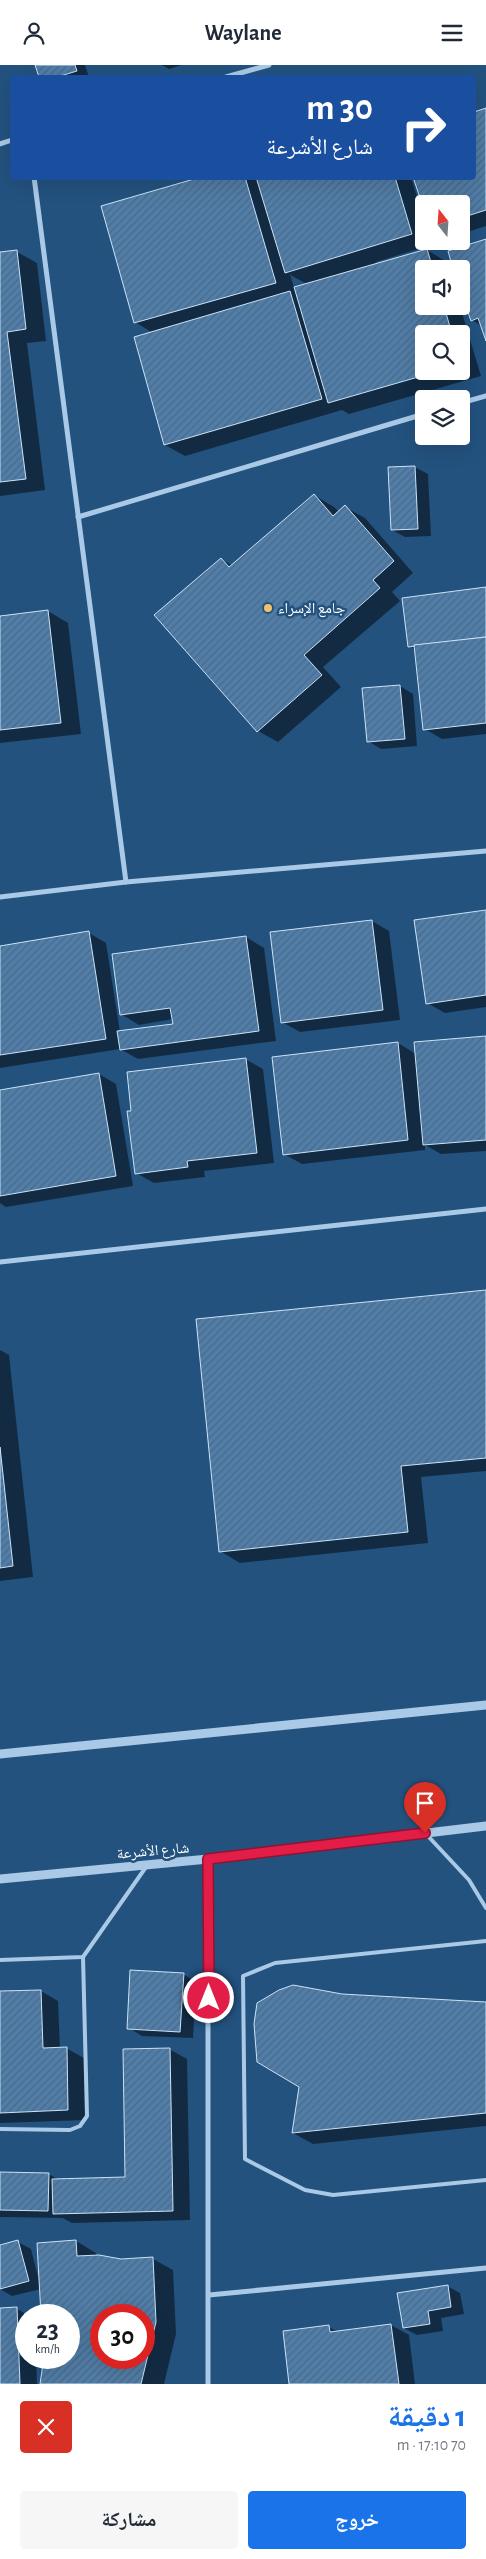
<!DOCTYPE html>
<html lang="ar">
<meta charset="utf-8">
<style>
body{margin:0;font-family:"Alegreya Sans","Noto Naskh Arabic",sans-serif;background:#f6f6f7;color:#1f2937;direction:rtl;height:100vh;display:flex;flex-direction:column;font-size:19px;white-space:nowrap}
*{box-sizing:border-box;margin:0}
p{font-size:16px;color:#747a83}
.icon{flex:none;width:28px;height:28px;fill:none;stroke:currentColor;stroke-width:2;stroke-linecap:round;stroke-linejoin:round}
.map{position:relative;height:2319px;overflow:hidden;direction:ltr}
.panel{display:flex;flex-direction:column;background:#fff;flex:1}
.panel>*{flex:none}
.guide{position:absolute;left:10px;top:10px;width:466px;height:105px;border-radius:5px;box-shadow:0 5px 20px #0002;direction:rtl;background:#1a4fa0;color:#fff;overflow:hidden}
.needle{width:32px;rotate:343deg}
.tools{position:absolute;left:415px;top:130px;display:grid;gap:10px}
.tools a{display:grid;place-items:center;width:55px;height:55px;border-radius:5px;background:#fff;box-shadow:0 5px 20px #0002;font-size:25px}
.speed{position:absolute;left:15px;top:2239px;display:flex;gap:10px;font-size:25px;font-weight:700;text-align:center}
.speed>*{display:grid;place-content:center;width:65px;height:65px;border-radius:50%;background:#fff;box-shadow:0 5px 20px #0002;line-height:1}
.speed small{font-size:12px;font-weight:400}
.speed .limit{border:8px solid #d22;background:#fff;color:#111}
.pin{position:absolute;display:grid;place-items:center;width:42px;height:42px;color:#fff;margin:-51px -21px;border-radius:50% 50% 50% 0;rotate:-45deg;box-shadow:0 0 5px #0007}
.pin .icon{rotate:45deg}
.me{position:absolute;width:55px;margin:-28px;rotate:0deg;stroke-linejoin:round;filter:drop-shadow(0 0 4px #0008)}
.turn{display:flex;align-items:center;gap:18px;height:105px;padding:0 20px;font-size:22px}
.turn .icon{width:65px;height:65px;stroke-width:2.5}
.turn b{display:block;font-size:35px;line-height:42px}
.round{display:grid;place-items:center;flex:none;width:52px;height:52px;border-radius:5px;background:#f6f6f7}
.headline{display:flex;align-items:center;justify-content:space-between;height:85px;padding:0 20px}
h1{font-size:30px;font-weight:700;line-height:38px;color:#1a73e8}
.action{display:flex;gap:10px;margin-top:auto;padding:10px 20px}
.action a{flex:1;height:58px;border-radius:5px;background:#1a73e8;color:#fff;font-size:20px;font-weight:700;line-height:58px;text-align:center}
.action a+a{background:#f6f6f7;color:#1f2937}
header{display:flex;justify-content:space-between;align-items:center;height:65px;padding:0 20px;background:#fff;font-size:22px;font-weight:700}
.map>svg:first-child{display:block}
</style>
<header><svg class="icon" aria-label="menu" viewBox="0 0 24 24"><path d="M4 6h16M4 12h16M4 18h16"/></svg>Waylane<svg class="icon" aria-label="person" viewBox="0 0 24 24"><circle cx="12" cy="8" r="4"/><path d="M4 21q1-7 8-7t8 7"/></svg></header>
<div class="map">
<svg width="486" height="2319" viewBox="0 0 486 2319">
<defs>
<pattern id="building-hatch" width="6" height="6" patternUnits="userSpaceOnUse" patternTransform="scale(1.25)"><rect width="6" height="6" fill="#507eaa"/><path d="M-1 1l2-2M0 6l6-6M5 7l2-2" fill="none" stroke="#4e6880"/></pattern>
</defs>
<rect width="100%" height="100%" fill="#23527f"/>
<!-- shadow -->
<g fill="#0007" fill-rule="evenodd">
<polygon points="36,0 85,0 89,12 41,12"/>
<polygon points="162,0 182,0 169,4"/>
<polygon points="486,44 486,161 461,169 461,139 474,112 474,48"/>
<path d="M 206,112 L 411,112 L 424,155 L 424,176 L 430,176 L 431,180 L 376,197 L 377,199 L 427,185 L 447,197 L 449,204 L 424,204 L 424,241 L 460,241 L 481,311 L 349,349 L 342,345 L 185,391 L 165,380 L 153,268 L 135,257 ZM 290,209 L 292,211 L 307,219 L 294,223 ZM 424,269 L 461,269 L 461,306 L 424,306 Z"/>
<polygon points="486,175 486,272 482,261 472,255"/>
<polygon points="17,187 37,198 46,276 27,278 45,425 0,431 0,189"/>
<polygon points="415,402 428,409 431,471 405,472 392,465"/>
<polygon points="314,430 334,442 339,447 345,442 365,453 413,508 392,527 400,536 323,602 341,622 278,677 258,666 221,494 233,501"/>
<polygon points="486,524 486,669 442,674 425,664 416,585 409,581"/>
<polygon points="48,546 68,558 81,669 0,678 0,552"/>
<polygon points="400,621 413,629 417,681 381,684 368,676"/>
<polygon points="486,846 486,942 445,948 427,938"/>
<polygon points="372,856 389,866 400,955 300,967 282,957"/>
<polygon points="89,868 106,878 120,967 174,960 173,954 139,960 121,949 246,872 264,883 276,976 138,994 120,984 0,1003 0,882"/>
<polygon points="486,972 486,1086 441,1089 425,1080 425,1085 302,1099 284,1089 398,978 416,989"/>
<polygon points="245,994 263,1004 274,1098 204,1106 205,1112 154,1118 136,1108"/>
<polygon points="99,1009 116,1019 133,1121 6,1142 0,1138 0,1026"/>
<polygon points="486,1226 486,1406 421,1412 428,1478 240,1498 220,1486"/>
<polygon points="0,1285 9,1290 33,1512 0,1516"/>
<polygon points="183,1909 196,1917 193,1973 142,1971 129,1963"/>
<polygon points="41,1926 58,1936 60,1984 66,1983 84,1993 86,2055 0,2058 0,1927"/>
<polygon points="342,1930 486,1939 486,2061 313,2079 293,2068"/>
<polygon points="169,1984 187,1994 190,2155 72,2158 63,2153 0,2152 0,2109 49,2109 59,2115 127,2114"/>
<path d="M 76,2176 L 96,2188 L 96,2191 L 121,2195 L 153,2194 L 173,2205 L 176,2269 L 164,2319 L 41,2319 L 69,2292 L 69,2250 L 43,2250 L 41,2224 L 12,2231 L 0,2224 L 0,2181 L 18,2177 L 31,2184 L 39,2216 ZM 101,2250 L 144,2250 L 144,2292 L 101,2292 Z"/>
<polygon points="447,2221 460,2228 464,2249 441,2253 443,2266 417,2270 404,2263"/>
<polygon points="0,2244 17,2244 28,2250 26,2292 36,2292 37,2319 0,2319"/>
<polygon points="391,2260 409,2270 415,2319 290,2319 329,2262 338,2267"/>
</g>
<!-- building -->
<g fill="url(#building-hatch)" stroke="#cce2f5" fill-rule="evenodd">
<polygon points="35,0 75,0 77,6 57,12 39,12"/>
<polygon points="486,43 486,145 461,153 461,139 424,139 424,145 413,112 474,112 474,47"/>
<polygon points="201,112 245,112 276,218 134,258 101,141"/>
<polygon points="256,112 395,112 412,169 285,208"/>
<polygon points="486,174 486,276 478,253 471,256 461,227 461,204 453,204 448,186"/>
<polygon points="427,184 433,204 424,204 424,241 444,241 452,269 424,269 424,306 439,306 328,338 294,222"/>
<polygon points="17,185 26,264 7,267 26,414 0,417 0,187"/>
<polygon points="290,226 322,334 164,380 134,272"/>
<polygon points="415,401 418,464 391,465 388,402"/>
<polygon points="314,429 333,451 345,440 394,496 373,515 380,523 304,590 322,610 257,667 154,550 221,493 229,502"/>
<polygon points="486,522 486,572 408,582 402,533"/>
<polygon points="48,545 61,658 0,665 0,551"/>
<polygon points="486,572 486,658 423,665 414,580"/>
<polygon points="400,620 405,674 367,677 362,623"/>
<polygon points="486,845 486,930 426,939 414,855"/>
<polygon points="372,855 383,945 281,958 270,867"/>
<polygon points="89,866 106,974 0,990 0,881"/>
<polygon points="246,871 259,966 120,985 117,966 173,959 170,943 120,950 112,889"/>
<polygon points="486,971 486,1075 423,1080 414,977"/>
<polygon points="398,977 408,1075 283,1090 272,992"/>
<polygon points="246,993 257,1088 187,1096 188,1102 135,1109 127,1046 131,1046 127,1007"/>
<polygon points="99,1008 116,1111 0,1131 0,1025"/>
<polygon points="486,1225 486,1393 401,1401 408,1467 219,1487 196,1254"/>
<polygon points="0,1382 13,1501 0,1503"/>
<polygon points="130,1905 184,1908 180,1967 127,1964"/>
<polygon points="293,1920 342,1929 486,1937 486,2048 292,2068 299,2022 257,1997 254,1959 257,1938 279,1925"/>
<polygon points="41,1925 43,1983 67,1982 68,2045 0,2048 0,1926"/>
<polygon points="170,1983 173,2146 53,2149 52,2114 125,2112 123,1984"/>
<polygon points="0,2107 49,2108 48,2146 0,2145"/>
<polygon points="18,2175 29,2216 0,2224 0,2180"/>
<path d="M 76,2175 L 77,2191 L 99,2190 L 121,2194 L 153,2192 L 156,2257 L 141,2319 L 40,2319 L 44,2292 L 69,2292 L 69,2250 L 41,2250 L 37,2178 ZM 101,2250 L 144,2250 L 144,2292 L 101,2292 Z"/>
<polygon points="448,2220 451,2242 428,2246 430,2259 403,2263 397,2228"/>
<polygon points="17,2242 20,2319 0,2319 0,2243"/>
<polygon points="391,2259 399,2319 289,2319 283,2266 329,2260 330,2267"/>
</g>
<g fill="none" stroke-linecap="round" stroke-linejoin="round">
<!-- service -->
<g stroke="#a9c9e6" stroke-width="4">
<polyline points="427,1770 469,1815 486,1843"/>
<polyline points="486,1876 275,1898 243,1911 245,2094 305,2125 333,2130 486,2115"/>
<polyline points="0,1895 83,1892 146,1802"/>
<polyline points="0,2064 70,2065 80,2061 87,2051 83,1892"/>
</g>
<!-- minor -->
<g stroke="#a9c9e6" stroke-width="5">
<polyline points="226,12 269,0"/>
<polyline points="0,79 12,75"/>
<polyline points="34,112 126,817"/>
<polyline points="461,338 486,331"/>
<polyline points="78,452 424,349"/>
<polyline points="0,832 126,817 486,786"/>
<polyline points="0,1197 486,1144"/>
<polyline points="209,2230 486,2203"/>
<polyline points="208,2319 208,1794"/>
</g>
<!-- tertiary -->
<g stroke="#a9c9e6" stroke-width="9">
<polyline points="0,1689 486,1640"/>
<polyline points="0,1814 208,1794 486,1761"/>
</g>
</g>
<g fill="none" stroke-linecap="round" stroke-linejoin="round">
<defs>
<polyline id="route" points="209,1933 208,1794 425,1768"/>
</defs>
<!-- route casing -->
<use href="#route" stroke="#92132f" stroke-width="12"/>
<!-- route -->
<use href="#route" stroke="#e11d48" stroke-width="9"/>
</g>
<!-- markers -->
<circle fill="#f1c26c" stroke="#23527f" stroke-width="2" cx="268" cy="543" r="5"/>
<g text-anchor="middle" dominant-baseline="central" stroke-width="5" stroke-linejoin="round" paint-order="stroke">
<!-- poi labels -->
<g font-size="15" fill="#fff" stroke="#23527f" text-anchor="start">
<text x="278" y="543">جامع الإسراء</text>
</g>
<!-- street labels -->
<g font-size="15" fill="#fff" stroke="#23527f">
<text transform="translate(153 1786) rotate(-5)">شارع الأشرعة</text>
</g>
</g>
</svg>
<div class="tools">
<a><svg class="needle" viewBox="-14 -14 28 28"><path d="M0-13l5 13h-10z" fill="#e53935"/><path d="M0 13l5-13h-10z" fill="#747a83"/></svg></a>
<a><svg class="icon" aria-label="sound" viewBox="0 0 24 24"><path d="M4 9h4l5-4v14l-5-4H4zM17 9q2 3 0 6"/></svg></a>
<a><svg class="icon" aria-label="search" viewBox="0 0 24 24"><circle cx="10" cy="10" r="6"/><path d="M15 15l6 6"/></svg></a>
<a><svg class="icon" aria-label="layers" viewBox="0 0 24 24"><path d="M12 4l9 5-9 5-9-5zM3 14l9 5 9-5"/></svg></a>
</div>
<div class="speed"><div>23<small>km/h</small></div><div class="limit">30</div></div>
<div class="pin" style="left:425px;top:1768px;background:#d93025"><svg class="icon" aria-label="arrive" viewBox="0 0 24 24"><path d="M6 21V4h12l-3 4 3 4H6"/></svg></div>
<svg class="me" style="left:209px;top:1933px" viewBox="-20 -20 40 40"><circle r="17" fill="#e11d48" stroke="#fff" stroke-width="3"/><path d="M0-11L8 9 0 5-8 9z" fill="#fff"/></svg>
<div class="guide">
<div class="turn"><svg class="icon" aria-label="right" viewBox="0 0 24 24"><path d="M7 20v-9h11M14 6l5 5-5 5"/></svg><div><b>30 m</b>شارع الأشرعة</div></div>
</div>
</div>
<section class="panel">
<div class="headline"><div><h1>1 دقيقة</h1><p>70 m · 17:10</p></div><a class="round" style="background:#d93025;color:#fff"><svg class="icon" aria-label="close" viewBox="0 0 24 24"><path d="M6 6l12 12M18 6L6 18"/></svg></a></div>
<div class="action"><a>خروج</a><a>مشاركة</a></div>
</section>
